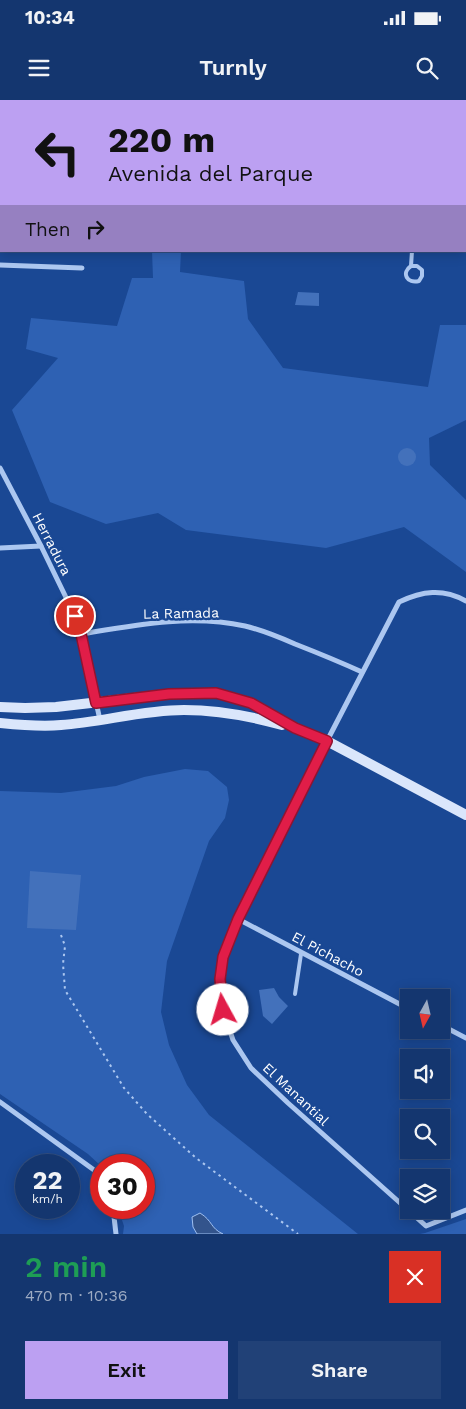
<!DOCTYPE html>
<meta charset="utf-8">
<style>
body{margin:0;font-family:"Work Sans",sans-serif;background:#214177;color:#f1f3f6;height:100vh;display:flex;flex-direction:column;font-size:19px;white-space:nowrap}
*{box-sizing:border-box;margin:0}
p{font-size:16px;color:#9dabc3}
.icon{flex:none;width:28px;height:28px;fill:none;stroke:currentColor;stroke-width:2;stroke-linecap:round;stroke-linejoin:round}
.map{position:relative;height:1134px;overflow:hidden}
.details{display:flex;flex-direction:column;background:#14366f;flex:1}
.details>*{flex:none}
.top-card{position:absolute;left:0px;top:0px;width:466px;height:152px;box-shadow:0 2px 12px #0003,0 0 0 1px #335082;background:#bca0f2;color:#111;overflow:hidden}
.needle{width:32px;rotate:188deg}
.controls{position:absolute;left:400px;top:889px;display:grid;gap:10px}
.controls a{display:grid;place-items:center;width:50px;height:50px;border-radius:0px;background:#14366f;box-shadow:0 2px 12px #0003,0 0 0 1px #335082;font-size:25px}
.speed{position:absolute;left:15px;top:1054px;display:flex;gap:10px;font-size:25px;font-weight:700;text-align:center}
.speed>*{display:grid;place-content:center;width:65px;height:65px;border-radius:50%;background:#14366f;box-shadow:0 2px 12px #0003,0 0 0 1px #335082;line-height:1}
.speed small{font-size:12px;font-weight:400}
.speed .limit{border:8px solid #d22;background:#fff;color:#111}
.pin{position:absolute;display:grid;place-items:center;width:42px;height:42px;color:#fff;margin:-21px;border:2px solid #fff;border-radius:50%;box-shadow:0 1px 5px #0007}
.me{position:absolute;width:55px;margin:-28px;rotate:354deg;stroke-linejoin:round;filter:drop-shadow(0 0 4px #0008)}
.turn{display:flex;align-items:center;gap:18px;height:105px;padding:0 25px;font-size:22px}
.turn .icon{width:65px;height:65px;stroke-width:2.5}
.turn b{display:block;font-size:35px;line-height:42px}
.then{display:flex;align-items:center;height:48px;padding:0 25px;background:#0003;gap:10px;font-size:19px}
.round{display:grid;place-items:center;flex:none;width:52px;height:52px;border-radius:0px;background:#214177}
.overview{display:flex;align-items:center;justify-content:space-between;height:85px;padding:0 25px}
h1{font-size:30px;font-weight:600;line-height:38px;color:#1e9e55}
.button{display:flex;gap:10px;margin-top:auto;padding:10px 25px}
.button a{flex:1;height:58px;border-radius:0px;background:#bca0f2;color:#111;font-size:20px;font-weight:600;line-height:58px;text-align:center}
.button a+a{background:#214177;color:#f1f3f6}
.status{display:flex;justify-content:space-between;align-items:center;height:35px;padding:0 25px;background:#14366f;direction:ltr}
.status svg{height:14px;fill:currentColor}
header{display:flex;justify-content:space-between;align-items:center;height:65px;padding:0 25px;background:#14366f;font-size:22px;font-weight:600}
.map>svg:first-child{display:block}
</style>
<div class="status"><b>10:34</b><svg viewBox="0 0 49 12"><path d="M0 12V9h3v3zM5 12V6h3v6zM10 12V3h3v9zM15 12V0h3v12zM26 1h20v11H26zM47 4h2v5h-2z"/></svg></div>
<header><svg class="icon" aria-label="menu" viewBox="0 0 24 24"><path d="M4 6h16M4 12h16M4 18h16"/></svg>Turnly<svg class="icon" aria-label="search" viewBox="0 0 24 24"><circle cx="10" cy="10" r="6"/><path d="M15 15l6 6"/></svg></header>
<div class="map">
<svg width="466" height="1134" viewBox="0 0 466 1134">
<rect width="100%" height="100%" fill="#1a4894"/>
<!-- green -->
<g fill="#2e61b3">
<polygon points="152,151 181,151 180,172 244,181 248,219 283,268 428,287 440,225 466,225 466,320 429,338 430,365 466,400 466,472 404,427 326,448 186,430 158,413 106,424 50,402 12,310 58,258 26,249 31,218 117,226 132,178 153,178"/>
<polygon points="185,669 208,671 227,687 229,700 225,718 209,741 167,861 161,912 169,945 187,985 209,1015 358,1134 123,1134 124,1126 118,1108 144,1108 144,1065 101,1066 88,1054 0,994 0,691 61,693 116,686 144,677"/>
<polygon points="466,1119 466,1134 420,1134 425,1133"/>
</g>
<!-- water -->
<path fill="#33548c" stroke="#9fc0f2" d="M 200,1113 C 213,1121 210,1128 223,1134 L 197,1134 L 193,1127 L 192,1117 Z"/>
<!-- building -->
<g fill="#4371bb">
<polygon points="298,192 319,193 319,206 295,205"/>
<circle cx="407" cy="357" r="9"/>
<polygon points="30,771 81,775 76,830 27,828"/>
<polygon points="274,888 279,897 288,906 272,924 263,916 259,890"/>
</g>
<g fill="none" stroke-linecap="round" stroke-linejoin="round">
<!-- path -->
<polyline stroke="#acc7f0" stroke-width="2" stroke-dasharray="2.5 4" stroke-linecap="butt" points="61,835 65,846 63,864 65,890 124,988 147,1014 196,1058 298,1134"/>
<!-- lane -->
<g stroke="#acc7f0" stroke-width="4">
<path d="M 411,166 L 417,166 L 422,170 L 422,176 L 419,181 C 407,184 401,173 411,166 L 412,151"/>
<polyline points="295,894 301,854"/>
</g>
<!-- street -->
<g stroke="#acc7f0" stroke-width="5">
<polyline points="101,1 101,0"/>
<polyline points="465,53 466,38"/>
<polyline points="0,61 1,61"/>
<polyline points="465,143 466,143"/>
<polyline points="0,165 82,168"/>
<polyline points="0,368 41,446 75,516 81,534 100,620"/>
<polyline points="0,448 41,446"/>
<path d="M 466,501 C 443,488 422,491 399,502 L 327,641 L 238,819 L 223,857 L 220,879 L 223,910 L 233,940 L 251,968 L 288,1003 L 426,1126 L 466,1110"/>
<path d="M 81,534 C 135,525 190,514 245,526 C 262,530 279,537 295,544 C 318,553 340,562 362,572"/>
<polyline points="238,819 409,909"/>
<polyline points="441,925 466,938"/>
<polyline points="0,1002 94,1070 101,1079"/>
<polyline points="113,1108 116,1134"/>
</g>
<!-- secondary -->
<g stroke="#dae6fb" stroke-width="10">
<polyline points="0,607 25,608 56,607 169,594 216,593 251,603 295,628 327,641 466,715"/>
<path d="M 0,623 C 20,625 41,627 61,625 C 102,622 143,610 184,610 C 217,610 250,616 282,625"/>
</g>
</g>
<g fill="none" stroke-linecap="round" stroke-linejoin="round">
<defs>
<polyline id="route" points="75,516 81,534 96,603 169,594 216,593 251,603 295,628 327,641 238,819 223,857 220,879 223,910"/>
</defs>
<!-- route casing -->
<use href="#route" stroke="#92132f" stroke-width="12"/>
<!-- route -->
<use href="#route" stroke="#e11d48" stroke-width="9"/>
</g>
<g text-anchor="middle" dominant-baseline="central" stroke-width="5" stroke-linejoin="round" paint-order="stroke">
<!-- street labels -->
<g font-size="14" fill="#fff" stroke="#1a4894">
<text transform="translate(52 444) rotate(63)">Herradura</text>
<text transform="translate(181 513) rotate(-1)">La Ramada</text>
<text transform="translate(328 854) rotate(28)">El Pichacho</text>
<text transform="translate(296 994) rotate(43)">El Manantial</text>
</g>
</g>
</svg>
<div class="controls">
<a><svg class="needle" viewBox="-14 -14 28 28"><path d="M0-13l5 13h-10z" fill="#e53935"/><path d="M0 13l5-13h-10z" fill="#9dabc3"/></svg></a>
<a><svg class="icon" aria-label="sound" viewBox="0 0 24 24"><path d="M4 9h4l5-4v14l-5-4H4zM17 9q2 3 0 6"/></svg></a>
<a><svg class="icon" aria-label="search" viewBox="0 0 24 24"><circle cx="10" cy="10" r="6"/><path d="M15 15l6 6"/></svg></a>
<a><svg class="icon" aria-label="layers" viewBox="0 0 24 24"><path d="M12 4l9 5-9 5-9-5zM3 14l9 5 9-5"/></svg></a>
</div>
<div class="speed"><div>22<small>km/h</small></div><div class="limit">30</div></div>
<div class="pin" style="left:75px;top:516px;background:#d93025"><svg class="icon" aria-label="arrive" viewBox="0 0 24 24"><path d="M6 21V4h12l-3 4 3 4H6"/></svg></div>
<svg class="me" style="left:223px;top:910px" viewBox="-20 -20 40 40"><circle r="19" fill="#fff"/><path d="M0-13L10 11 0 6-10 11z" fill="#e11d48"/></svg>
<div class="top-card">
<div class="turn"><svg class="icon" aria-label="left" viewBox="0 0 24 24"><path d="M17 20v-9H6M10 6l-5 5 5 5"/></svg><div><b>220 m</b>Avenida del Parque</div></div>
<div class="then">Then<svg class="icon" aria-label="right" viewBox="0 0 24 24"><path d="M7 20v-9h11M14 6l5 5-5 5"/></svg></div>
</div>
</div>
<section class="details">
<div class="overview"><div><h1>2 min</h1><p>470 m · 10:36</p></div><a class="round" style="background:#d93025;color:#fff"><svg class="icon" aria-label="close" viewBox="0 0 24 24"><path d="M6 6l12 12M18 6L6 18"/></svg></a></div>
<div class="button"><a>Exit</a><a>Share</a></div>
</section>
